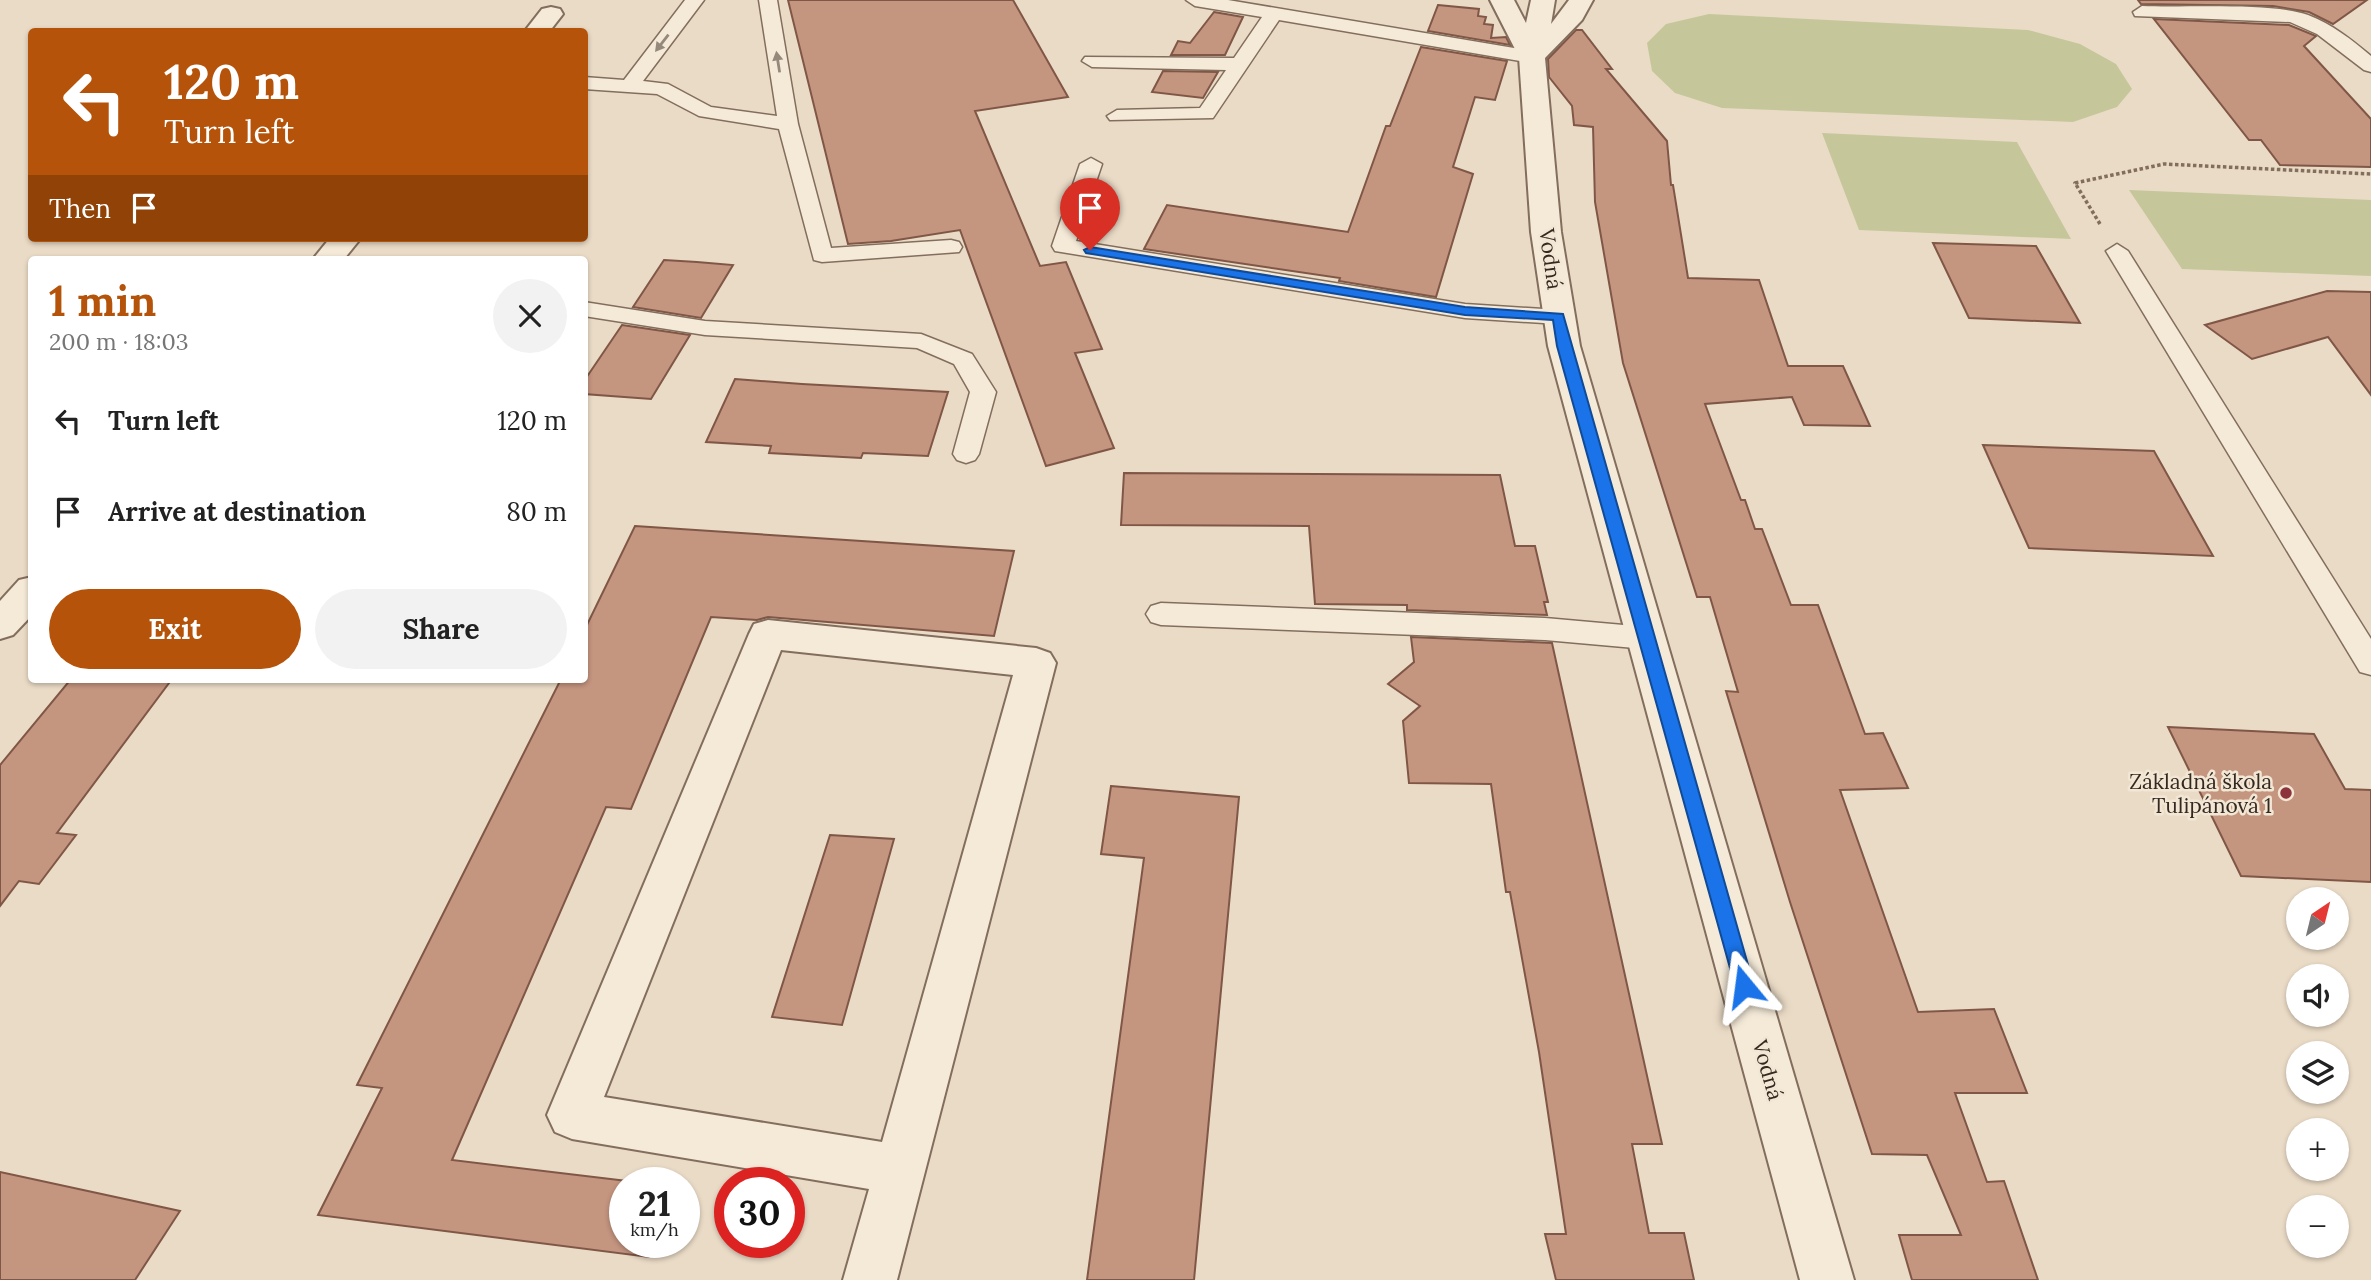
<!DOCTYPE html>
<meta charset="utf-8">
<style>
body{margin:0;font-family:Lora,serif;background:#f2f2f2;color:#222;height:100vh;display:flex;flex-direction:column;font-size:26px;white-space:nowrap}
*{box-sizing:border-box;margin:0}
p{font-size:23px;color:#767676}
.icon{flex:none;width:38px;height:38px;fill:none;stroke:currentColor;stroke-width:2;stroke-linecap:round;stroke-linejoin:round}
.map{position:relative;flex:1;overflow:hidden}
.details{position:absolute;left:28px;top:256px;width:560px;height:427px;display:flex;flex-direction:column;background:#fff;border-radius:7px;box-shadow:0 2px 5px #0004}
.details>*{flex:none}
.top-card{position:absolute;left:28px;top:28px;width:560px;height:214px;border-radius:7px;box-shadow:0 2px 5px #0004;background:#b45309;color:#fff;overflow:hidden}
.needle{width:46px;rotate:35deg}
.buttons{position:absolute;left:2286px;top:887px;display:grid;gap:14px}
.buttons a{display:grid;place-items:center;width:63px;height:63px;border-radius:50%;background:#fff;box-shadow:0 2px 5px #0004;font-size:35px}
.speed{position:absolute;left:609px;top:1167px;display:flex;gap:14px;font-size:35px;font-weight:700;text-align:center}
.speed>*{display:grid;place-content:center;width:91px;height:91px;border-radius:50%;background:#fff;box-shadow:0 2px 5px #0004;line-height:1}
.speed small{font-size:18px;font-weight:400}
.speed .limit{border:10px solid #d22;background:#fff;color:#111}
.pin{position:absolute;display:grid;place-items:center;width:60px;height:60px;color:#fff;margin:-72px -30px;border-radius:50% 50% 50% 0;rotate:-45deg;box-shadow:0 0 7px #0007}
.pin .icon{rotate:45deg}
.me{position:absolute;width:77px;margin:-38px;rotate:344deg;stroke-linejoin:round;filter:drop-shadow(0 0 5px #0008)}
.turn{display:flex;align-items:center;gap:24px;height:147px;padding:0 21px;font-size:32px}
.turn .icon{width:91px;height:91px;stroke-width:2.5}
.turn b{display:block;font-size:49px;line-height:60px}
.then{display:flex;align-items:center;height:66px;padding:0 21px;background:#0003;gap:14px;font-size:26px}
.round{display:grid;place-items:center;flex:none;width:74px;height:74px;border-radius:37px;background:#f2f2f2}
.head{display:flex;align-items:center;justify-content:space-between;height:119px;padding:0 21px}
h1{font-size:42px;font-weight:700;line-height:52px;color:#b45309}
.button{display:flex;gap:14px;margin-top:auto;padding:14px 21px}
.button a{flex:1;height:80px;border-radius:42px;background:#b45309;color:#fff;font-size:28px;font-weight:700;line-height:80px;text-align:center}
.button a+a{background:#f2f2f2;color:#222}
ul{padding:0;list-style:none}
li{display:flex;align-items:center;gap:21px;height:91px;padding:0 21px}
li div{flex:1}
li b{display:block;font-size:26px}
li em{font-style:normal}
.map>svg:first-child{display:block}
</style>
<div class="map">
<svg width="2371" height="1280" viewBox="0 0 2371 1280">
<rect width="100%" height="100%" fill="#eadbc6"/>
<!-- green -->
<g fill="#c5c79b">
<polygon points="1709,14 2028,30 2080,44 2116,64 2132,89 2117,107 2073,122 1722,108 1675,93 1652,71 1647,43 1666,24"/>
<polygon points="1822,133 2017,142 2071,239 1859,230"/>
<polygon points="2129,190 2371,200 2371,276 2182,269"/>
</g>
<!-- building -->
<g fill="#c4957f" stroke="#805746" stroke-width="2">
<polygon points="788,0 1013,0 1068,97 975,111 1040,266 1066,262 1102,349 1075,353 1114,448 1046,466 960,230 891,241 848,244"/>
<polygon points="2138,0 2367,0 2333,24 2309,12 2273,6 2141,4"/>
<polygon points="1438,5 1479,9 1478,16 1486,17 1484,24 1493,25 1491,38 1506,37 1510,45 1428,31"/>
<polygon points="1214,12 1243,17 1225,55 1171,55 1178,41 1190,43"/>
<polygon points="2154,19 2289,25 2316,36 2304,46 2371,119 2371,167 2280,165 2261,140 2249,140"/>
<polygon points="1576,30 1582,30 1612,69 1606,69 1667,141 1671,185 1673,185 1688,278 1759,280 1788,366 1843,366 1870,426 1804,425 1792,397 1705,404 1741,500 1745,500 1755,529 1762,529 1791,605 1818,605 1865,734 1883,733 1908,788 1840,790 1918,1012 1994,1009 2027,1093 1955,1093 1987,1182 2004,1181 2038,1280 1912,1280 1899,1235 1961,1235 1927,1155 1872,1154 1790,902 1726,691 1738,692 1710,597 1697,597 1623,363 1595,202 1593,127 1574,125 1572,106 1549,77 1548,59"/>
<polygon points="1421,47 1507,61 1495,100 1475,97 1453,167 1473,174 1436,297 1339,281 1340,278 1144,249 1167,205 1348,232 1386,126 1390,126"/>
<polygon points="1163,71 1218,72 1203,98 1152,92"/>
<polygon points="1933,243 2036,246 2080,323 1969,318"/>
<polygon points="664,260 697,262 733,265 701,318 633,307"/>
<polygon points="2327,291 2371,292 2371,395 2328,337 2252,359 2205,325"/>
<polygon points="622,325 690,335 651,399 584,394 584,381"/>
<polygon points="735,379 802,384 948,392 928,456 863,453 861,458 769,453 771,446 706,442"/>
<polygon points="1983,445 2154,451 2213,556 2029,548"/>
<polygon points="1124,473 1500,475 1515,546 1535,546 1548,602 1544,602 1547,615 1407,610 1407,605 1315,604 1309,526 1121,525"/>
<polygon points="635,526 1014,551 994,636 768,617 757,620 711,617 631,809 606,807 452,1160 644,1183 625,1183 625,1242 654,1242 649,1257 318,1215 382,1088 357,1085 561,679 584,679 584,631"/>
<polygon points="1411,637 1552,643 1662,1144 1632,1144 1649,1233 1684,1233 1694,1280 1556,1280 1545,1234 1566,1234 1539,1052 1510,892 1506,892 1491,784 1409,783 1403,721 1420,706 1388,684 1414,662"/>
<polygon points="71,679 172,679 57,833 76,835 39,884 19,881 0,906 0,765"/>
<polygon points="2168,727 2314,734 2345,789 2371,790 2371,882 2241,876"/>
<polygon points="1111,786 1239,797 1194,1280 1087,1280 1144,858 1101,854"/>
<polygon points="830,835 894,839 842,1025 772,1017"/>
<polygon points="0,1172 180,1211 135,1280 0,1280"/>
</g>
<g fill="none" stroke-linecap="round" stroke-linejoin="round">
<defs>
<g id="service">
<polygon points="685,0 704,0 643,81 668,84 711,107 777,116 759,0 777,0 798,124 831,248 951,240 959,242 962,247 959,252 822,262 814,260 779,129 699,116 657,94 584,89 584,77 624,80"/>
<polygon points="1186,0 1228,0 1532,51 1542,57 1532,63 1279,20 1213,118 1110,120 1107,116 1117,110 1200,108 1226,70 1092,67 1082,61 1085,57 1234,58 1262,17 1195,6"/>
<path d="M 2142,6 C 2185,8 2271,2 2308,15 C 2332,24 2352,40 2371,56 L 2371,72 L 2364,70 L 2317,34 L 2290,22 L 2135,16 L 2133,12 Z"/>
<polygon points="1091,158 1102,164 1076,241 1465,304 1559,310 1567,312 1571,317 1567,322 1559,324 1465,318 1055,251 1052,246 1080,164"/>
<polygon points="2117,244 2128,251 2371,639 2371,675 2360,672 2106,251"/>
<polygon points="584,302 705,321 921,334 972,354 996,392 979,454 975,460 966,463 957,460 953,454 970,392 954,364 917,348 705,335 584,316"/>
<polygon points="1161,603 1545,618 1646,627 1657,630 1661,638 1657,646 1646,649 1545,640 1161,625 1151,622 1146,614 1151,606"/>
</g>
<g id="minor">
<polygon points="1490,0 1514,0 1526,23 1531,0 1555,0 1551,24 1569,0 1593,0 1582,20 1545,58 1561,232 1580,346 1854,1280 1800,1280 1548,346 1531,232 1519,57"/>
<polygon points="551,7 560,9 563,14 549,32 524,32 542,9"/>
<polygon points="330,238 361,238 344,259 313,259"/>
<polygon points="32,577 32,615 13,635 0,639 0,601 19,580"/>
<path d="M 768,620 L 1036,648 L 1050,653 L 1056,663 L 897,1280 L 843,1280 L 869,1189 L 572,1139 L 555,1132 L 547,1115 L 749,634 L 754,624 ZM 781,650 L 1013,675 L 882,1142 L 604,1097 Z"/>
</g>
</defs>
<!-- service casing -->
<use href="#service" stroke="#836e5d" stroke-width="3"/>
<!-- minor casing -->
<use href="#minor" stroke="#836e5d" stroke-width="4"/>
<!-- path -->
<polyline stroke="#836e5d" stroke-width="3.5" stroke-dasharray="3.5 2.5" stroke-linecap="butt" points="2100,224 2075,183 2164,164 2371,174"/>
<!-- service -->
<use href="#service" fill="#f5ead8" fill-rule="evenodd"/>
<!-- minor -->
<use href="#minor" fill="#f5ead8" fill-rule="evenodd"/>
</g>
<!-- one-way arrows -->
<defs><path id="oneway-solid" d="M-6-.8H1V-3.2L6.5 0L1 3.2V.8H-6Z" transform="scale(1.75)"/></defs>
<g fill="#95897c">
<use href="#oneway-solid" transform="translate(662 43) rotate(128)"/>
<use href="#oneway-solid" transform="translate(778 62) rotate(-99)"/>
</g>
<!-- route -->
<polygon fill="#1a73e8" stroke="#114b97" stroke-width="2" points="1090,247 1465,307 1563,314 1754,986 1751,992 1744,994 1737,992 1735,986 1557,346 1553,320 1465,315 1086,253 1084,250"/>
<!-- markers -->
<circle fill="#8c333c" stroke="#f2e7d4" stroke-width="2.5" cx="2286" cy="793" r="7"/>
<g text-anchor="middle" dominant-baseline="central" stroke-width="5" stroke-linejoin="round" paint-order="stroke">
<!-- street labels -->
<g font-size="21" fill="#352820" stroke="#f2e7d4">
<text transform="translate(1551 259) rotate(82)">Vodná</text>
<text transform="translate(1768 1070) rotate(74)">Vodná</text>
</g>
<!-- poi labels -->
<g font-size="21" fill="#352820" stroke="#f2e7d4" text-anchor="end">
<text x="2272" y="781">Základná škola<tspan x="2272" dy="24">Tulipánová 1</tspan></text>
</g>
</g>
</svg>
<div class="buttons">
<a><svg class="needle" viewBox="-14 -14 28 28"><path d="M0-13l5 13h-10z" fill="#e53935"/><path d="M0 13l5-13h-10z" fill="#767676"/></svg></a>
<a><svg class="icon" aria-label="sound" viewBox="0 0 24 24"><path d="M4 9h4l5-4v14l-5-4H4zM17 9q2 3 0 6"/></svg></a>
<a><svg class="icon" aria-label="layers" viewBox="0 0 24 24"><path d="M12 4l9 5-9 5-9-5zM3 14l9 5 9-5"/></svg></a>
<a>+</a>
<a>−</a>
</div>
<div class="speed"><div>21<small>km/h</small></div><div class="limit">30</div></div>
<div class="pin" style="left:1090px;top:250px;background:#d93025"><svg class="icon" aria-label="arrive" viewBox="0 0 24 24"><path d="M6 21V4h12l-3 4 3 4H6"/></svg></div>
<svg class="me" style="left:1744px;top:986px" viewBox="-20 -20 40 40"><path d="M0-17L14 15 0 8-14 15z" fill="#1a73e8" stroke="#fff" stroke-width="4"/></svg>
<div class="top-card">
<div class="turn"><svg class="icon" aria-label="left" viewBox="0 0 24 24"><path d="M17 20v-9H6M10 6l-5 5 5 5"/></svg><div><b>120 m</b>Turn left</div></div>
<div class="then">Then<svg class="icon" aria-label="arrive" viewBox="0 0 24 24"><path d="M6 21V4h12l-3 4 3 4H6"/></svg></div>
</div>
<section class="details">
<div class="head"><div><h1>1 min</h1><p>200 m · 18:03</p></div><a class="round"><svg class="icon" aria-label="close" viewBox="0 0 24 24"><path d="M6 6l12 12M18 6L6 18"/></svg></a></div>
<ul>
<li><svg class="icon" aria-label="left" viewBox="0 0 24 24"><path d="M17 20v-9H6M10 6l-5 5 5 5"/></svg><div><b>Turn left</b></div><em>120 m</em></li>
<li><svg class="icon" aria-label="arrive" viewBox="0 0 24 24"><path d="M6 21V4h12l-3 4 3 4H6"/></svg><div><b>Arrive at destination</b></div><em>80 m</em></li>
</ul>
<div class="button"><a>Exit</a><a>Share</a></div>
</section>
</div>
